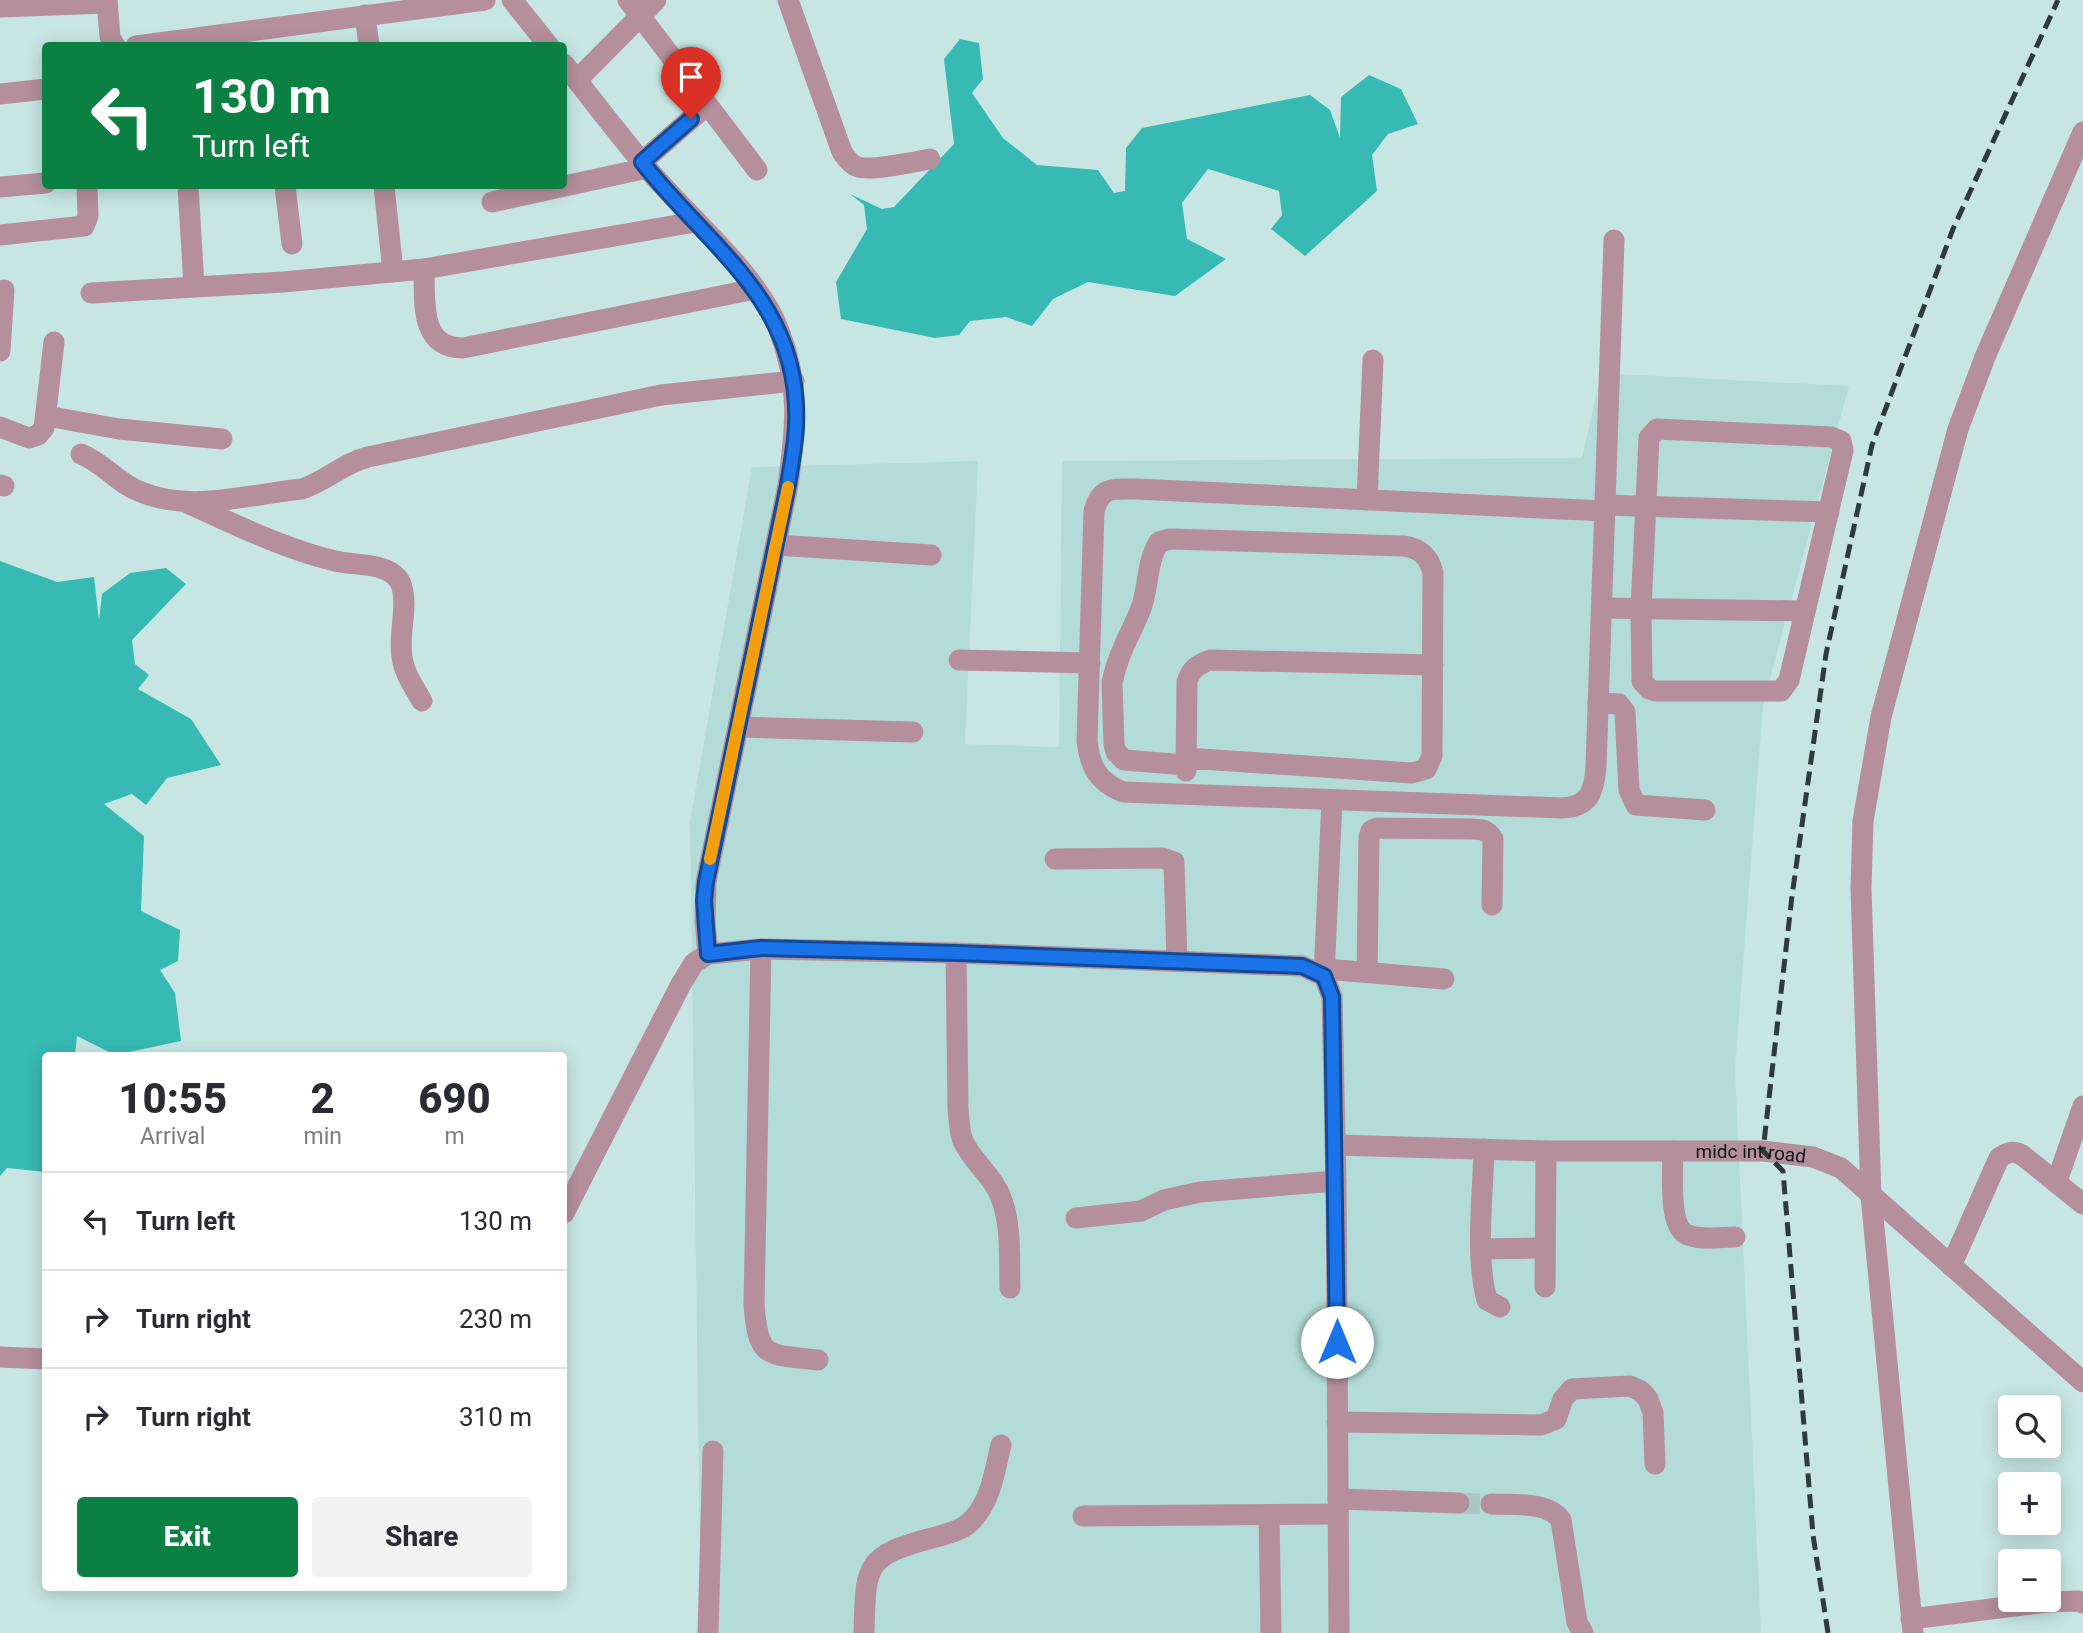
<!DOCTYPE html>
<meta charset="utf-8">
<style>
body{margin:0;font-family:Roboto,sans-serif;background:#f2f2f3;color:#2b2b33;height:100vh;display:flex;flex-direction:column;font-size:26px;white-space:nowrap}
*{box-sizing:border-box;margin:0}
p{font-size:23px;color:#7c7c81}
.icon{flex:none;width:38px;height:38px;fill:none;stroke:currentColor;stroke-width:2;stroke-linecap:round;stroke-linejoin:round}
.map{position:relative;flex:1;overflow:hidden}
.panel{position:absolute;left:42px;top:1052px;width:525px;height:539px;display:flex;flex-direction:column;background:#fff;border-radius:7px;box-shadow:0 4px 18px #0003}
.panel>*{flex:none}
.banner{position:absolute;left:42px;top:42px;width:525px;height:147px;border-radius:7px;box-shadow:0 4px 18px #0003;background:#0b8043;color:#fff;overflow:hidden}
.tools{position:absolute;left:1998px;top:1395px;display:grid;gap:14px}
.tools a{display:grid;place-items:center;width:63px;height:63px;border-radius:7px;background:#fff;box-shadow:0 4px 18px #0003;font-size:35px}
.pin{position:absolute;display:grid;place-items:center;width:60px;height:60px;color:#fff;margin:-72px -30px;border-radius:50% 50% 50% 0;rotate:-45deg;box-shadow:0 0 7px #0007}
.pin .icon{rotate:45deg}
.me{position:absolute;width:77px;margin:-38px;rotate:0deg;stroke-linejoin:round;filter:drop-shadow(0 0 5px #0008)}
.turn{display:flex;align-items:center;gap:24px;height:147px;padding:0 35px;font-size:32px}
.turn .icon{width:91px;height:91px;stroke-width:2.5}
.turn b{display:block;font-size:49px;line-height:60px}
.eta{display:flex;justify-content:space-evenly;align-items:center;height:119px;text-align:center}
.eta b{font-size:42px;font-weight:800;line-height:49px}
.primary-button{display:flex;gap:14px;margin-top:auto;padding:14px 35px}
.primary-button a{flex:1;height:80px;border-radius:7px;background:#0b8043;color:#fff;font-size:28px;font-weight:800;line-height:80px;text-align:center}
.primary-button a+a{background:#f2f2f3;color:#2b2b33}
ul{padding:0;list-style:none}
li{display:flex;align-items:center;gap:21px;height:98px;padding:0 35px;border-top:2px solid #e1e1e2}
li div{flex:1}
li b{display:block;font-size:26px}
li em{font-style:normal}
.map>svg:first-child{display:block}
</style>
<div class="map">
<svg width="2083" height="1633" viewBox="0 0 2083 1633">
<rect width="100%" height="100%" fill="#c7e6e3"/>
<!-- built -->
<polygon fill="#b3dcd8" points="1601,373 1849,386 1763,705 1735,1069 1761,1633 701,1633 690,822 752,467 978,461 965,744 1059,747 1062,461 1582,458"/>
<!-- water -->
<g fill="#37bab4">
<polygon points="960,39 979,43 983,79 972,93 1003,138 1037,165 1098,170 1114,193 1125,191 1126,148 1142,128 1310,95 1330,110 1340,138 1341,97 1369,75 1401,89 1418,124 1388,134 1372,155 1377,191 1305,256 1271,229 1282,215 1279,191 1208,169 1182,203 1187,239 1226,259 1175,296 1088,282 1053,299 1032,326 1006,317 970,321 959,335 935,338 841,319 836,282 867,229 864,205 850,194 882,209 894,207 954,144 944,59"/>
<polygon points="0,561 57,582 94,577 99,621 102,594 130,573 166,568 186,584 132,640 135,664 149,675 138,689 191,719 221,765 167,778 146,805 132,794 104,804 144,836 141,911 180,930 178,961 160,970 175,993 181,1041 115,1055 77,1036 75,1055 46,1055 45,1103 42,1107 46,1111 45,1172 7,1168 0,1176"/>
</g>
<g fill="none" stroke-linecap="round" stroke-linejoin="round">
<!-- minor-tunnel -->
<polyline stroke="#abc7c4" stroke-width="21" stroke-dasharray="21 10" stroke-linecap="butt" points="1459,1503 1491,1504"/>
<!-- minor -->
<g stroke="#b58f9c" stroke-width="21">
<polyline points="107,0 110,37 115,46"/>
<polyline points="512,0 549,46"/>
<polyline points="628,0 757,170"/>
<path d="M 788,0 L 842,152 C 846,158 851,165 858,167 C 872,171 913,162 930,159"/>
<polyline points="0,7 107,3"/>
<polyline points="365,15 369,46"/>
<polyline points="136,46 485,0"/>
<path d="M 564,64 C 591,98 618,134 647,168 C 686,215 756,272 778,328 C 801,385 796,427 788,485 L 706,882 L 705,920 L 708,954"/>
<polyline points="577,80 656,0"/>
<polyline points="0,94 46,89"/>
<polyline points="642,162 707,105"/>
<polyline points="188,186 194,286"/>
<polyline points="285,186 292,244"/>
<polyline points="384,186 393,272"/>
<polyline points="0,187 46,183"/>
<polyline points="492,202 647,168"/>
<polyline points="0,235 84,226 88,216 87,186"/>
<path d="M 424,269 C 425,301 419,348 463,348 L 755,289"/>
<polyline points="91,293 283,282 424,269 695,222"/>
<polyline points="0,351 4,290"/>
<polyline points="47,416 119,429 222,439"/>
<polyline points="0,427 29,438 38,435 44,428 54,342"/>
<polygon points="1657,429 1831,437 1841,441 1843,450 1789,680 1781,691 1656,691 1649,689 1642,681 1641,609 1649,438"/>
<path d="M 81,454 C 104,463 118,484 141,492 C 191,513 250,494 302,489 C 326,481 344,463 368,457 L 661,395 L 794,381"/>
<polyline points="0,485 4,486"/>
<polyline points="1367,500 1373,360"/>
<path d="M 189,504 C 237,525 284,549 335,561 C 355,566 395,561 402,587 C 408,610 398,634 402,657 C 404,673 414,687 422,701"/>
<polyline points="1605,505 1829,512"/>
<path d="M 1605,511 L 1136,489 C 1113,489 1101,486 1094,511 L 1087,741 C 1090,767 1098,782 1123,792 L 1562,808 C 1590,807 1594,791 1596,767 L 1614,240"/>
<polyline points="776,545 931,555"/>
<polyline points="1602,608 1804,611"/>
<polyline points="959,660 1090,663"/>
<polyline points="1598,703 1619,704 1625,712 1629,790 1636,805 1705,810"/>
<polyline points="739,727 913,732"/>
<path d="M 1186,758 L 1412,773 L 1426,769 L 1432,756 L 1433,573 C 1429,556 1420,548 1403,546 L 1170,539 L 1159,542 C 1146,562 1149,590 1140,611 C 1130,635 1117,656 1112,683 L 1114,744 L 1116,752 L 1124,760 L 1186,765"/>
<path d="M 1186,771 L 1187,682 C 1191,669 1197,665 1210,660 L 1433,665"/>
<polyline points="1055,859 1162,858 1174,862 1177,961"/>
<path d="M 761,949 L 754,1304 C 758,1360 767,1354 818,1360"/>
<path d="M 956,953 L 958,1108 C 959,1119 959,1131 963,1141 C 972,1161 992,1175 1000,1195 C 1012,1224 1009,1257 1010,1288"/>
<polyline points="1325,969 1444,979"/>
<path d="M 1367,972 L 1369,837 L 1371,831 L 1377,828 L 1470,829 C 1480,829 1487,829 1493,839 L 1492,905"/>
<polyline points="1324,976 1332,800"/>
<path id="s1" d="M 1335,1145 L 1546,1151 L 1763,1151 L 1813,1157 L 1841,1168 L 2083,1382"/>
<path d="M 1484,1149 C 1483,1194 1475,1258 1487,1300 L 1500,1307"/>
<path d="M 1673,1151 C 1673,1169 1668,1225 1686,1234 C 1699,1241 1721,1237 1735,1237"/>
<polyline points="2057,1181 2083,1106"/>
<polyline points="564,1213 681,984 694,963 708,954 761,949 956,953 1302,966 1324,976 1332,997 1336,1181 1339,1633"/>
<polyline points="1076,1218 1141,1211 1164,1200 1200,1192 1336,1181"/>
<polyline points="1482,1249 1545,1248"/>
<path d="M 1951,1266 L 1999,1158 C 2008,1152 2013,1150 2022,1155 L 2083,1204"/>
<polyline points="1545,1287 1546,1151"/>
<polyline points="0,1357 46,1359"/>
<polyline points="1337,1422 1541,1425 1556,1419 1563,1399 1572,1389 1630,1386 1641,1391 1648,1399 1653,1413 1655,1464"/>
<polyline points="1338,1499 1459,1503"/>
<path d="M 1491,1504 C 1512,1505 1548,1501 1561,1520 L 1577,1622 L 1583,1633"/>
<polyline points="1269,1515 1271,1633"/>
<polyline points="1083,1516 1338,1514"/>
<polyline points="1911,1619 2047,1602 2079,1601 2083,1603"/>
<polyline points="708,1633 713,1451"/>
<path d="M 864,1633 C 866,1566 863,1556 932,1538 C 943,1535 960,1531 968,1524 C 991,1504 994,1473 1001,1445"/>
<polyline points="1913,1633 1871,1196 1861,888 1863,821 1881,717 1958,429 1985,357 2083,132"/>
</g>
<!-- rail -->
<polyline stroke="#2d3c3a" stroke-width="5" stroke-dasharray="14 7" stroke-linecap="butt" points="1828,1633 1813,1535 1783,1171 1763,1151 1792,896 1826,654 1872,445 1953,229 2058,0"/>
</g>
<g fill="none" stroke-linecap="round" stroke-linejoin="round">
<defs>
<path id="route" d="M 691,119 L 642,162 C 710,249 802,302 796,427 C 795,446 791,466 788,485 L 706,882 L 704,900 L 708,954 L 761,948 L 956,953 L 1302,966 L 1324,976 L 1332,997 L 1337,1342"/>
</defs>
<!-- route casing -->
<use href="#route" stroke="#114b97" stroke-width="18"/>
<!-- route -->
<use href="#route" stroke="#1a73e8" stroke-width="12"/>
<!-- slow -->
<polyline stroke="#f59e0b" stroke-width="12" points="710,859 788,487"/>
</g>
<g text-anchor="middle" dominant-baseline="central" stroke-width="7" stroke-linejoin="round" paint-order="stroke">
<!-- street labels -->
<g font-size="19" fill="#0b1615" stroke="#c7e6e3">
<text stroke="none"><textPath href="#s1" startOffset="416">midc int road</textPath></text>
</g>
</g>
</svg>
<div class="tools">
<a><svg class="icon" aria-label="search" viewBox="0 0 24 24"><circle cx="10" cy="10" r="6"/><path d="M15 15l6 6"/></svg></a>
<a>+</a>
<a>−</a>
</div>
<div class="pin" style="left:691px;top:119px;background:#d93025"><svg class="icon" aria-label="arrive" viewBox="0 0 24 24"><path d="M6 21V4h12l-3 4 3 4H6"/></svg></div>
<svg class="me" style="left:1337px;top:1342px" viewBox="-20 -20 40 40"><circle r="19" fill="#fff"/><path d="M0-13L10 11 0 6-10 11z" fill="#1a73e8"/></svg>
<div class="banner">
<div class="turn"><svg class="icon" aria-label="left" viewBox="0 0 24 24"><path d="M17 20v-9H6M10 6l-5 5 5 5"/></svg><div><b>130 m</b>Turn left</div></div>
</div>
<section class="panel">
<div class="eta">
<div><b>10:55</b><p>Arrival</p></div>
<div><b>2</b><p>min</p></div>
<div><b>690</b><p>m</p></div>
</div>
<ul>
<li><svg class="icon" aria-label="left" viewBox="0 0 24 24"><path d="M17 20v-9H6M10 6l-5 5 5 5"/></svg><div><b>Turn left</b></div><em>130 m</em></li>
<li><svg class="icon" aria-label="right" viewBox="0 0 24 24"><path d="M7 20v-9h11M14 6l5 5-5 5"/></svg><div><b>Turn right</b></div><em>230 m</em></li>
<li><svg class="icon" aria-label="right" viewBox="0 0 24 24"><path d="M7 20v-9h11M14 6l5 5-5 5"/></svg><div><b>Turn right</b></div><em>310 m</em></li>
</ul>
<div class="primary-button"><a>Exit</a><a>Share</a></div>
</section>
</div>
